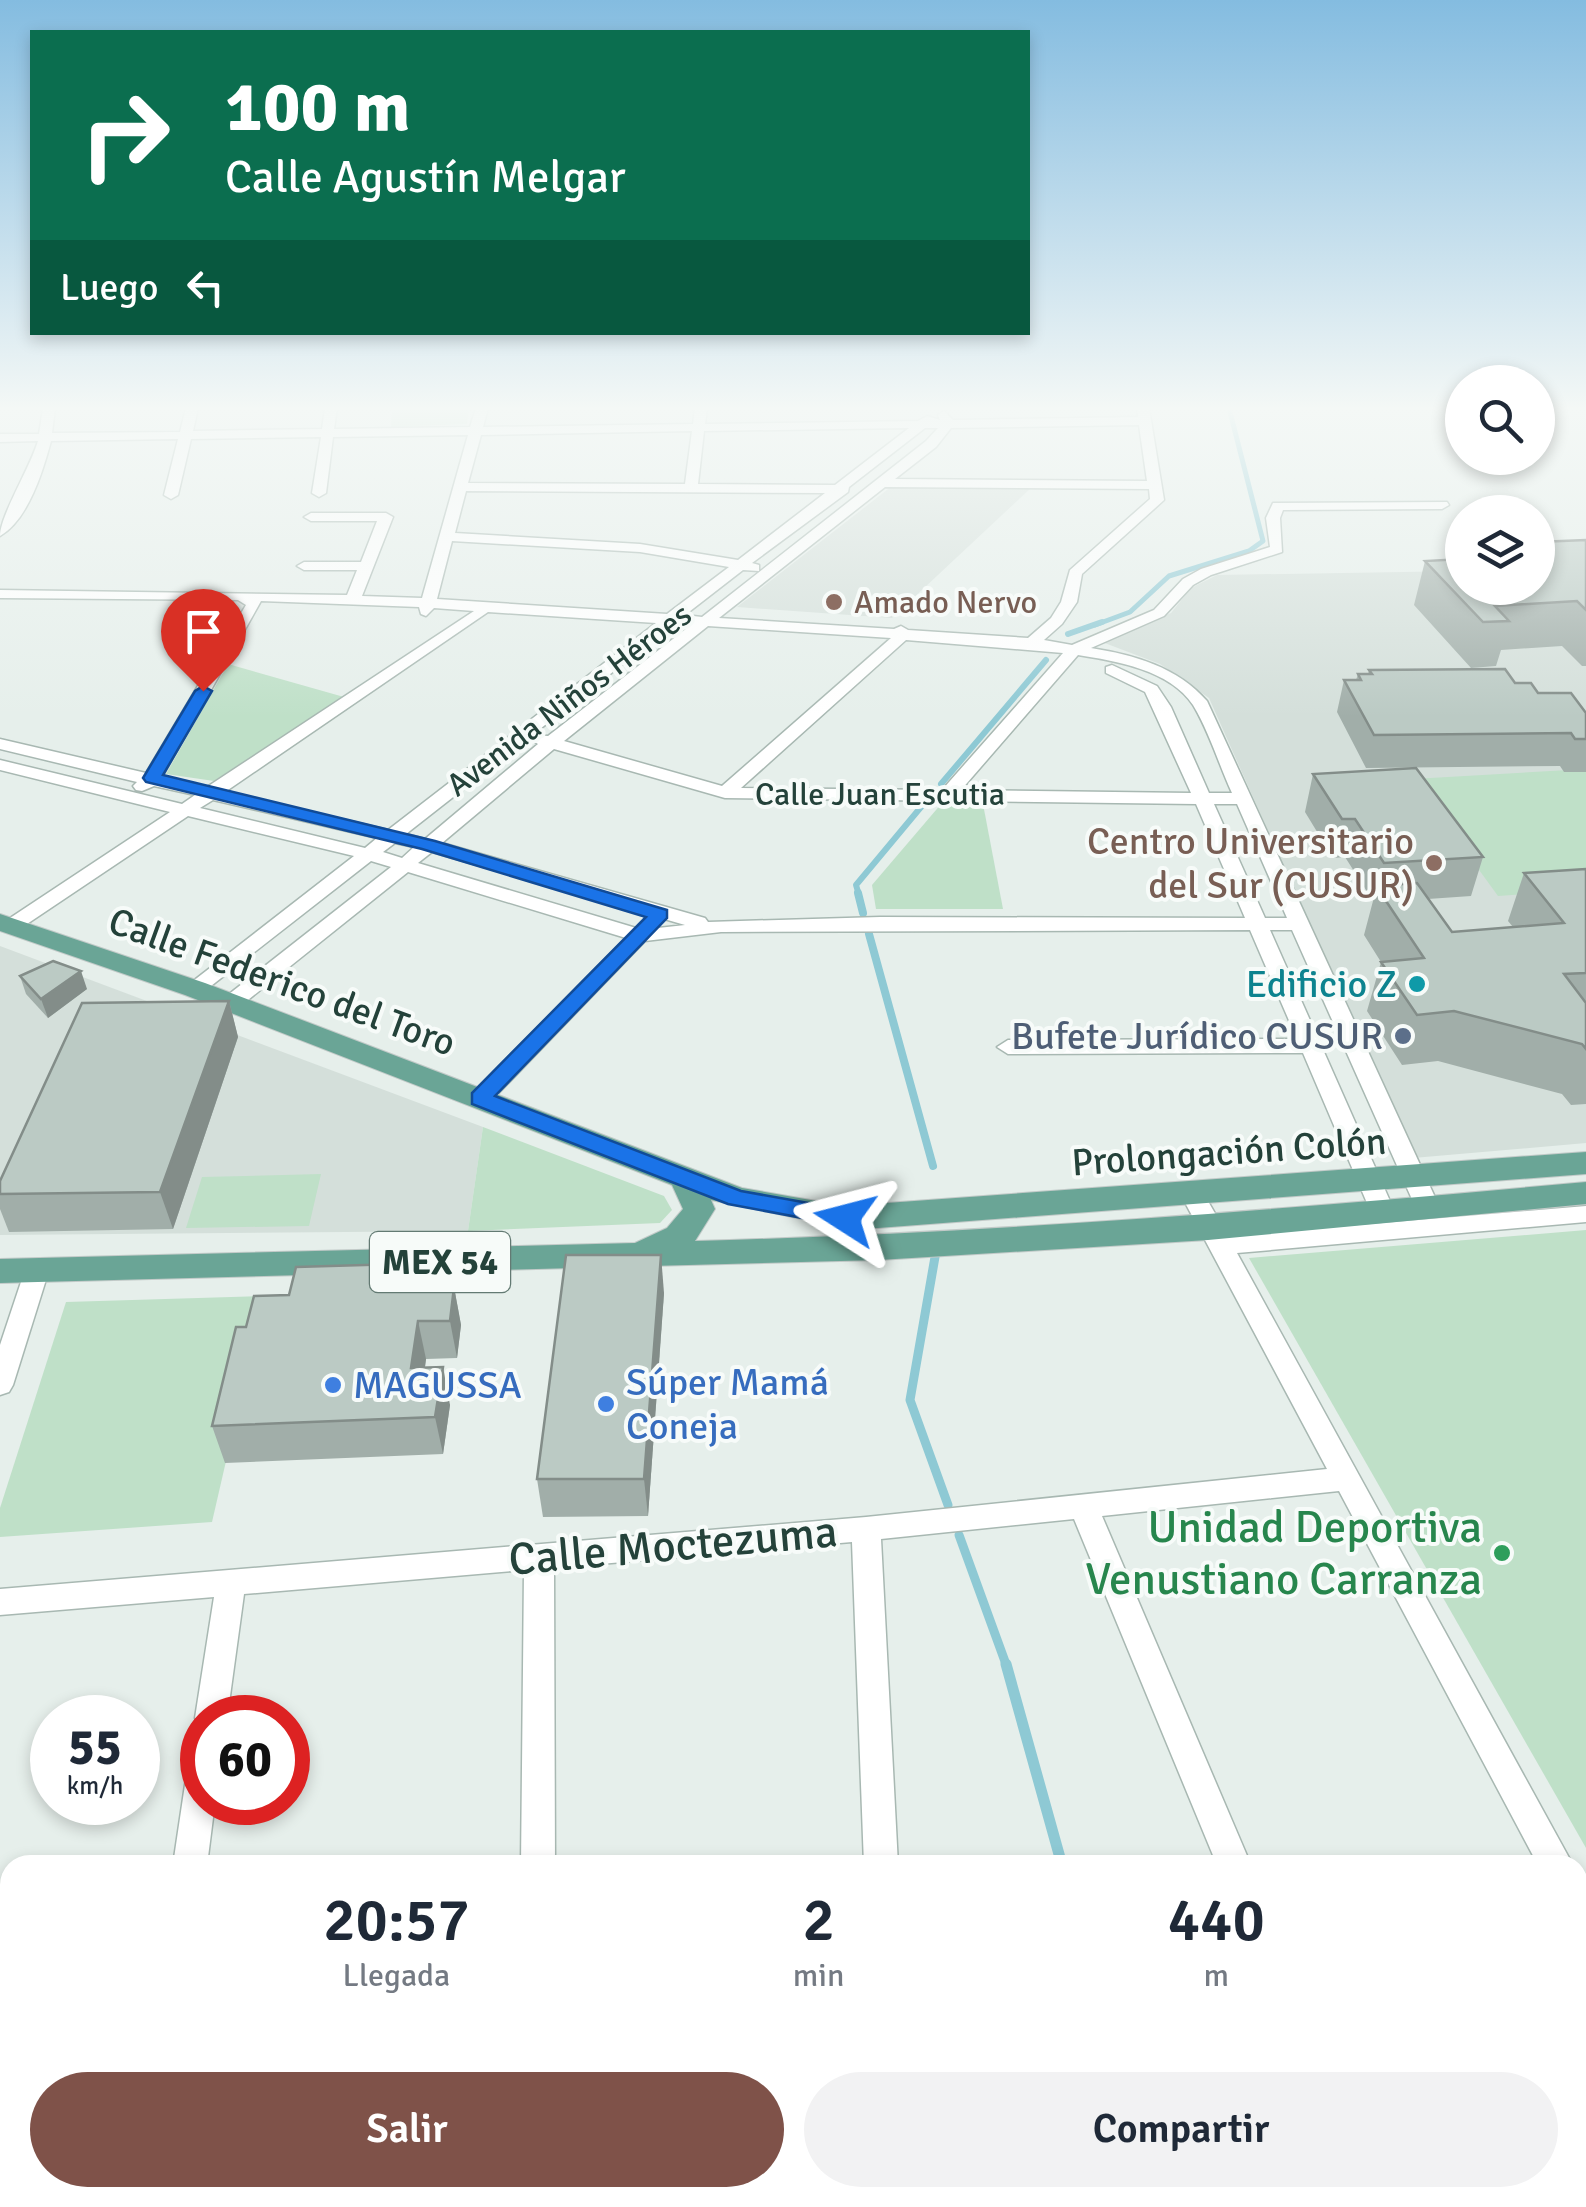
<!DOCTYPE html>
<html lang="es">
<meta charset="utf-8">
<style>
body{margin:0;font-family:Signika,sans-serif;background:#f2f2f3;color:#1f2937;height:100vh;display:flex;flex-direction:column;font-size:38px;white-space:nowrap}
*{box-sizing:border-box;margin:0}
p{font-size:32px;color:#747a83}
.icon{flex:none;width:55px;height:55px;fill:none;stroke:currentColor;stroke-width:2;stroke-linecap:round;stroke-linejoin:round}
.map{position:relative;flex:1;overflow:hidden}
.drawer{position:absolute;left:0px;top:1855px;width:1588px;height:352px;display:flex;flex-direction:column;background:#fff;border-radius:30px 30px 0 0;box-shadow:0 5px 15px #0003}
.drawer>*{flex:none}
.hud{position:absolute;left:30px;top:30px;width:1000px;height:305px;border-radius:0px;box-shadow:0 5px 15px #0003;background:#0b6e4f;color:#fff;overflow:hidden}
.tools{position:absolute;left:1445px;top:365px;display:grid;gap:20px}
.tools a{display:grid;place-items:center;width:110px;height:110px;border-radius:50%;background:#fff;box-shadow:0 5px 15px #0003;font-size:50px}
.speed{position:absolute;left:30px;top:1695px;display:flex;gap:20px;font-size:50px;font-weight:700;text-align:center}
.speed>*{display:grid;place-content:center;width:130px;height:130px;border-radius:50%;background:#fff;box-shadow:0 5px 15px #0003;line-height:1}
.speed small{font-size:25px;font-weight:400}
.speed .limit{border:15px solid #d22;background:#fff;color:#111}
.pin{position:absolute;display:grid;place-items:center;width:85px;height:85px;color:#fff;margin:-102px -42px;border-radius:50% 50% 50% 0;rotate:-45deg;box-shadow:0 0 10px #0007}
.pin .icon{rotate:45deg}
.me{position:absolute;width:110px;margin:-55px;rotate:279deg;stroke-linejoin:round;filter:drop-shadow(0 0 8px #0008)}
.turn{display:flex;align-items:center;gap:35px;height:210px;padding:0 30px;font-size:45px}
.turn .icon{width:130px;height:130px;stroke-width:2.5}
.turn b{display:block;font-size:70px;line-height:85px}
.then{display:flex;align-items:center;height:95px;padding:0 30px;background:#0003;gap:20px;font-size:38px}
.eta{display:flex;justify-content:space-evenly;align-items:center;height:170px;text-align:center}
.eta b{font-size:60px;font-weight:600;line-height:70px}
.button{display:flex;gap:20px;margin-top:auto;padding:20px 30px}
.button a{flex:1;height:115px;border-radius:60px;background:#7f5249;color:#fff;font-size:40px;font-weight:600;line-height:115px;text-align:center}
.button a+a{background:#f2f2f3;color:#1f2937}
.map>svg:first-child{display:block}
</style>
<div class="map">
<svg width="1586" height="2207" viewBox="0 0 1586 2207">
<rect width="100%" height="100%" fill="#e6efeb"/>
<!-- built -->
<g fill="#d4dfda">
<polygon points="892,486 1033,486 892,618 737,607"/>
<polygon points="1462,571 1462,588 1538,588 1586,571 1586,1143 1413,1158 1209,698 1160,664 1102,642 1171,613 1191,588 1217,575"/>
<polygon points="0,946 483,1127 468,1231 0,1235"/>
</g>
<!-- green -->
<g fill="#bfe0c8">
<polygon points="392,408 469,408 467,424 391,427"/>
<polygon points="228,664 344,697 214,781 166,774"/>
<polygon points="1586,769 1586,890 1498,896 1413,779"/>
<polygon points="942,803 983,804 1003,909 876,909 872,885"/>
<polygon points="483,1127 664,1196 672,1210 660,1223 468,1231"/>
<polygon points="321,1174 309,1226 186,1228 202,1177"/>
<polygon points="1586,1230 1586,1848 1249,1258"/>
<polygon points="264,1296 212,1522 0,1537 0,1508 66,1302"/>
</g>
<g fill="none" stroke-linecap="round" stroke-linejoin="round">
<!-- stream-far4 -->
<polyline stroke="#8ec9d4" stroke-width="5" points="1095,625 1130,612 1169,576 1249,551 1263,541 1229,408"/>
<!-- stream-far3 -->
<g stroke="#8ec9d4" stroke-width="6">
<polyline points="1068,634 1102,622"/>
<polyline points="941,784 1046,660"/>
<polyline points="859,895 856,885 926,801"/>
</g>
<!-- stream-far2 -->
<g stroke="#8ec9d4" stroke-width="8">
<polyline points="858,893 863,913"/>
<polyline points="869,934 933,1166"/>
</g>
<!-- stream-far1 -->
<g stroke="#8ec9d4" stroke-width="9">
<polyline points="935,1257 910,1400 948,1505"/>
<polyline points="959,1535 1007,1667"/>
</g>
<!-- stream -->
<g stroke="#8ec9d4" stroke-width="11">
<polyline points="1006,1664 1062,1865"/>
<polyline points="1140,2198 1140,2207"/>
</g>
<defs>
<g id="minor">
<path d="M 43,408 L 55,408 L 52,433 L 180,432 L 186,408 L 198,408 L 193,431 L 322,429 L 325,408 L 337,408 L 334,429 L 470,427 L 476,408 L 488,408 L 483,427 L 693,424 L 695,408 L 707,408 L 705,424 L 918,421 L 927,416 L 940,420 L 938,415 L 944,411 L 953,420 L 1138,417 L 1137,408 L 1149,408 L 1164,500 L 1082,574 L 1077,602 L 1062,624 L 1044,640 L 1072,645 L 1154,610 L 1183,579 L 1201,569 L 1270,547 L 1266,518 L 1273,503 L 1447,502 L 1449,505 L 1442,509 L 1283,510 L 1280,518 L 1282,552 L 1211,575 L 1193,585 L 1164,616 L 1091,648 C 1135,655 1177,667 1207,701 L 1439,1206 L 1435,1212 L 1419,1212 L 1415,1206 L 1292,930 L 1270,930 L 1394,1210 L 1391,1216 L 1373,1216 L 1370,1210 L 1303,1053 L 1008,1054 L 997,1047 L 1008,1040 L 1297,1039 L 1250,930 L 721,932 L 645,941 L 488,1104 L 480,1106 L 469,1099 L 472,1094 L 626,938 L 408,872 L 238,1008 L 224,1008 L 220,1003 L 224,998 L 391,867 L 371,861 L 202,993 L 188,993 L 185,989 L 188,985 L 354,856 L 188,816 L 18,930 L 4,930 L 1,926 L 4,922 L 170,812 L 0,770 L 0,760 L 182,804 L 195,795 L 154,786 L 142,791 L 136,790 L 133,786 L 137,782 L 0,749 L 0,739 L 146,773 L 246,605 L 238,600 L 0,598 L 0,590 L 347,595 L 357,570 L 304,570 L 297,566 L 304,562 L 361,562 L 377,521 L 311,521 L 304,517 L 311,513 L 386,513 L 393,517 L 362,596 L 422,598 L 468,435 L 333,437 L 326,493 L 319,497 L 312,493 L 321,437 L 191,439 L 178,495 L 171,499 L 164,495 L 178,439 L 51,441 C 43,471 28,520 0,536 C 0,516 30,468 38,441 L 0,442 L 0,434 L 39,434 ZM 1139,425 L 1147,481 L 895,479 L 936,447 L 951,428 ZM 909,428 L 835,485 L 698,484 L 704,431 ZM 925,428 L 938,428 L 926,441 L 702,617 L 685,615 L 743,570 L 759,571 L 759,565 L 752,563 L 848,492 L 849,487 ZM 692,431 L 685,484 L 468,483 L 481,435 ZM 885,487 L 1149,489 L 1150,499 L 1070,570 L 1061,602 L 1051,618 L 1028,638 L 908,630 L 901,626 L 894,629 L 719,618 ZM 466,491 L 825,493 L 738,560 L 640,544 L 455,533 ZM 452,541 L 640,552 L 729,567 L 667,614 L 437,599 ZM 261,601 L 419,607 L 421,614 L 426,616 L 434,608 L 474,611 L 207,787 L 162,777 ZM 488,612 L 656,623 L 388,830 L 225,792 ZM 674,624 L 691,625 L 548,736 L 533,735 L 530,739 L 538,744 L 425,839 L 406,834 ZM 708,626 L 891,638 L 722,786 L 564,741 ZM 906,640 L 1063,653 L 942,790 L 741,788 ZM 1078,655 C 1116,661 1170,670 1193,705 C 1209,731 1219,765 1232,793 L 1209,793 L 1171,707 L 1157,686 L 1112,665 L 1106,667 L 1106,673 L 1145,692 L 1191,793 L 961,790 ZM 554,749 L 725,798 L 1196,804 L 1245,918 L 880,917 L 708,922 L 705,918 L 442,843 ZM 213,800 L 377,838 L 365,848 L 200,808 ZM 1214,804 L 1237,804 L 1287,918 L 1265,918 ZM 395,843 L 414,847 L 402,858 L 383,852 ZM 432,852 L 685,925 L 658,928 L 656,922 L 649,920 L 636,928 L 418,863 Z"/>
<polygon points="1193,1187 1201,1189 1228,1236 1586,1206 1586,1222 1237,1253 1573,1865 1538,1865 1339,1491 1102,1516 1251,1865 1217,1865 1074,1519 881,1539 898,1865 864,1865 852,1542 554,1568 555,1865 521,1865 524,1570 244,1594 227,1718 202,1718 202,1729 195,1718 214,1597 0,1615 0,1589 866,1517 1327,1469 1181,1195 1185,1189"/>
<polygon points="37,1261 46,1264 49,1270 13,1385 9,1392 0,1395 0,1345 25,1270 28,1264"/>
<polygon points="202,1763 202,1802 215,1802 207,1865 173,1865 186,1778 191,1767"/>
<polygon points="1578,1886 1586,1889 1586,1936 1578,1933"/>
<polygon points="125,2198 163,2198 161,2207 123,2207"/>
<rect x="518" y="2198" width="38" height="9"/>
<polygon points="875,2198 913,2198 914,2207 876,2207"/>
<polygon points="1355,2198 1393,2198 1397,2207 1358,2207"/>
</g>
<path id="primary" d="M 0,914 L 205,983 L 742,1188 L 845,1206 L 1586,1152 L 1586,1174 L 878,1228 L 845,1228 L 711,1200 L 715,1209 L 695,1241 C 993,1233 1289,1209 1586,1182 L 1586,1204 L 1208,1240 L 879,1260 L 0,1283 L 0,1259 L 635,1243 L 667,1228 L 683,1209 L 672,1185 L 185,995 L 0,931 Z"/>
</defs>
<!-- minor casing -->
<use href="#minor" stroke="#a8b8b2" stroke-width="3"/>
<!-- primary casing -->
<use href="#primary" stroke="#c2cac8" stroke-width="2"/>
<!-- minor -->
<use href="#minor" fill="#fff" fill-rule="evenodd"/>
<!-- primary -->
<use href="#primary" fill="#6aa596" fill-rule="evenodd"/>
</g>
<!-- wall -->
<g fill="#a1aea9">
<polygon points="1586,540 1586,666 1582,666 1562,646 1501,650 1496,666 1471,668 1414,605 1425,561 1462,588"/>
<polygon points="1369,670 1515,683 1586,713 1586,772 1564,772 1560,766 1366,768 1337,712 1344,680 1356,680 1358,674 1368,674"/>
<polygon points="1313,774 1483,857 1471,896 1428,899 1452,932 1513,927 1508,921 1524,873 1586,869 1586,1104 1571,1105 1562,1094 1438,1061 1402,1065 1367,1011 1381,962 1364,935 1373,901 1345,857 1333,858 1305,812"/>
<polygon points="20,976 87,989 48,1018 26,994"/>
<polygon points="229,1001 238,1037 173,1229 9,1232 0,1209 0,1181"/>
<polygon points="433,1263 438,1288 454,1287 461,1325 457,1358 426,1359 425,1368 450,1405 443,1454 225,1463 212,1426 246,1327"/>
<polygon points="664,1293 648,1516 543,1517 537,1479"/>
</g>
<!-- shaded-wall -->
<g fill="#838d89">
<polygon points="81,971 87,989 48,1018 41,999"/>
<polygon points="229,1001 238,1037 173,1229 160,1192"/>
<polygon points="661,1255 664,1293 648,1516 644,1479"/>
<polygon points="433,1263 440,1300 429,1288"/>
<polygon points="454,1287 461,1325 457,1358 450,1321"/>
<polygon points="418,1321 426,1359 419,1406 411,1368"/>
<polygon points="443,1367 450,1405 443,1454 435,1417"/>
</g>
<!-- building -->
<g fill="#bbcac4" stroke="#838d89" stroke-width="2.5">
<polygon points="1586,540 1586,610 1577,601 1495,606 1509,621 1483,622 1425,561 1462,559 1462,588 1538,588 1538,542"/>
<polygon points="1505,669 1515,683 1531,683 1538,693 1571,693 1586,713 1586,739 1575,739 1571,733 1374,735 1344,680 1361,680 1358,674 1372,674 1369,670"/>
<polygon points="1416,768 1483,857 1384,863 1355,819 1342,819 1313,774"/>
<polygon points="1586,869 1586,973 1564,974 1586,1003 1586,1049 1582,1044 1454,1011 1417,1015 1381,962 1424,958 1376,886 1417,883 1452,932 1564,923 1524,873"/>
<polygon points="53,961 81,971 41,999 20,976"/>
<polygon points="229,1001 160,1192 0,1194 0,1181 82,1003"/>
<polygon points="566,1255 661,1255 644,1479 537,1479"/>
<polygon points="433,1263 429,1288 454,1287 450,1321 418,1321 411,1368 443,1367 435,1417 212,1426 236,1327 246,1327 254,1296 289,1295 296,1267"/>
</g>
<!-- sky -->
<linearGradient id="sky" x2="0" y2="1"><stop stop-color="#84bce0"/><stop offset="0.57" stop-color="#f4f8f6"/><stop offset="1" stop-color="#f4f8f6" stop-opacity="0"/></linearGradient>
<rect width="1586" height="717" fill="url(#sky)"/>
<!-- route -->
<polygon fill="#1a73e8" stroke="#114b97" stroke-width="2.5" points="203,686 212,691 163,775 435,841 667,910 667,918 495,1096 741,1191 853,1211 857,1218 853,1224 845,1226 728,1204 472,1104 472,1093 646,917 422,849 146,782 143,778 195,691"/>
<!-- markers -->
<g fill="#8d6e63" stroke="#f7fbf9" stroke-width="4">
<circle cx="834" cy="602" r="10"/>
<circle cx="1434" cy="863" r="10"/>
</g>
<circle fill="#0f9aa8" stroke="#f7fbf9" stroke-width="4" cx="1417" cy="984" r="10"/>
<circle fill="#5c6f8a" stroke="#f7fbf9" stroke-width="4" cx="1403" cy="1036" r="10"/>
<g fill="#3f7fe0" stroke="#f7fbf9" stroke-width="4">
<circle cx="333" cy="1385" r="10"/>
<circle cx="606" cy="1404" r="10"/>
</g>
<circle fill="#2e9e5b" stroke="#f7fbf9" stroke-width="4" cx="1502" cy="1553" r="10"/>
<g text-anchor="middle" dominant-baseline="central" stroke-width="8" stroke-linejoin="round" paint-order="stroke">
<!-- far-education labels -->
<g font-size="32" fill="#785e54" stroke="#f7fbf9" text-anchor="start">
<text x="854" y="602">Amado Nervo</text>
</g>
<!-- far-street labels -->
<g font-size="32" fill="#24423a" stroke="#f7fbf9">
<text transform="translate(569 700) rotate(-37)">Avenida Niños Héroes</text>
<text x="880" y="794">Calle Juan Escutia</text>
</g>
<!-- shield labels -->
<rect fill="#f7fbf9" stroke="#637a73" stroke-width="2.5" x="370" y="1232" width="140" height="60" rx="8"/>
<g font-size="35" font-weight="bold" fill="#24423a">
<text x="440" y="1262">MEX 54</text>
</g>
<!-- education labels -->
<g font-size="38" fill="#785e54" stroke="#f7fbf9" text-anchor="end">
<text x="1414" y="841">Centro Universitario<tspan x="1414" dy="44">del Sur (CUSUR)</tspan></text>
</g>
<!-- street labels -->
<g font-size="38" fill="#24423a" stroke="#f7fbf9">
<text transform="translate(282 982) rotate(20)">Calle Federico del Toro</text>
<text transform="translate(1229 1152) rotate(-4)">Prolongación Colón</text>
</g>
<!-- culture labels -->
<g font-size="38" fill="#0d838f" stroke="#f7fbf9" text-anchor="end">
<text x="1397" y="984">Edificio Z</text>
</g>
<!-- service labels -->
<g font-size="38" fill="#4e5e75" stroke="#f7fbf9" text-anchor="end">
<text x="1383" y="1036">Bufete Jurídico CUSUR</text>
</g>
<!-- shop labels -->
<g font-size="38" fill="#366cbe" stroke="#f7fbf9" text-anchor="start">
<text x="626" y="1382">Súper Mamá<tspan x="626" dy="44">Coneja</tspan></text>
<text x="353" y="1385">MAGUSSA</text>
</g>
<!-- near-leisure labels -->
<g font-size="45" fill="#27864d" stroke="#f7fbf9" text-anchor="end">
<text x="1482" y="1527">Unidad Deportiva<tspan x="1482" dy="52">Venustiano Carranza</tspan></text>
</g>
<!-- near-street labels -->
<g font-size="45" fill="#24423a" stroke="#f7fbf9">
<text transform="translate(673 1546) rotate(-5)">Calle Moctezuma</text>
</g>
</g>
</svg>
<div class="tools">
<a><svg class="icon" aria-label="search" viewBox="0 0 24 24"><circle cx="10" cy="10" r="6"/><path d="M15 15l6 6"/></svg></a>
<a><svg class="icon" aria-label="layers" viewBox="0 0 24 24"><path d="M12 4l9 5-9 5-9-5zM3 14l9 5 9-5"/></svg></a>
</div>
<div class="speed"><div>55<small>km/h</small></div><div class="limit">60</div></div>
<div class="pin" style="left:203px;top:691px;background:#d93025"><svg class="icon" aria-label="arrive" viewBox="0 0 24 24"><path d="M6 21V4h12l-3 4 3 4H6"/></svg></div>
<svg class="me" style="left:845px;top:1218px" viewBox="-20 -20 40 40"><path d="M0-17L14 15 0 8-14 15z" fill="#1a73e8" stroke="#fff" stroke-width="4"/></svg>
<div class="hud">
<div class="turn"><svg class="icon" aria-label="right" viewBox="0 0 24 24"><path d="M7 20v-9h11M14 6l5 5-5 5"/></svg><div><b>100 m</b>Calle Agustín Melgar</div></div>
<div class="then">Luego<svg class="icon" aria-label="left" viewBox="0 0 24 24"><path d="M17 20v-9H6M10 6l-5 5 5 5"/></svg></div>
</div>
<section class="drawer">
<div class="eta">
<div><b>20:57</b><p>Llegada</p></div>
<div><b>2</b><p>min</p></div>
<div><b>440</b><p>m</p></div>
</div>
<div class="button"><a>Salir</a><a>Compartir</a></div>
</section>
</div>
